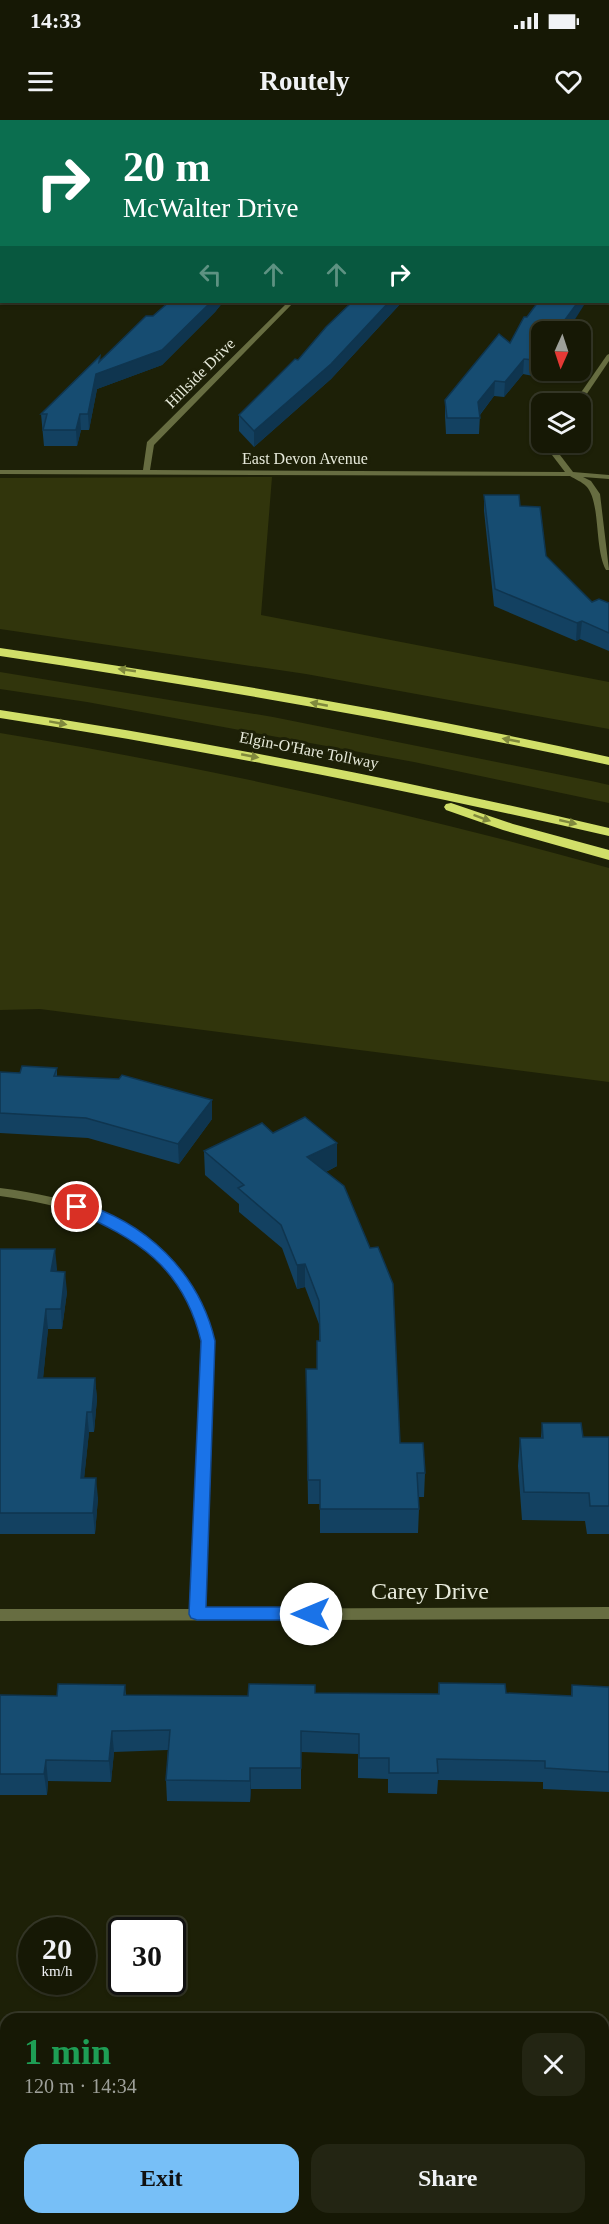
<!DOCTYPE html>
<meta charset="utf-8">
<style>
body{margin:0;font-family:"Times New Roman",serif;background:#232513;color:#f1f3f6;height:100vh;display:flex;flex-direction:column;font-size:22px;white-space:nowrap}
*{box-sizing:border-box;margin:0}
p{font-size:20px;color:#9ea09a}
.icon{flex:none;width:33px;height:33px;fill:none;stroke:currentColor;stroke-width:2;stroke-linecap:round;stroke-linejoin:round}
.map{position:relative;flex:1;overflow:hidden}
.sheet{position:absolute;left:0px;top:1893px;width:609px;height:212px;display:flex;flex-direction:column;background:#161805;border-radius:18px 18px 0 0;box-shadow:0 2px 4px #0004,0 0 0 2px #353727}
.sheet>*{flex:none}
.guide{position:absolute;left:0px;top:0px;width:609px;height:183px;box-shadow:0 2px 4px #0004,0 0 0 2px #353727;background:#0b6e4f;color:#fff;overflow:hidden}
.needle{width:39px;rotate:183deg}
.fabs{position:absolute;left:531px;top:201px;display:grid;gap:12px}
.fabs a{display:grid;place-items:center;width:60px;height:60px;border-radius:12px;background:#161805;box-shadow:0 2px 4px #0004,0 0 0 2px #353727;font-size:30px}
.speed{position:absolute;left:18px;top:1797px;display:flex;gap:12px;font-size:30px;font-weight:700;text-align:center}
.speed>*{display:grid;place-content:center;width:78px;height:78px;border-radius:50%;background:#161805;box-shadow:0 2px 4px #0004,0 0 0 2px #353727;line-height:1}
.speed small{font-size:15px;font-weight:400}
.speed .limit{border:3px solid #111;border-radius:9px;background:#fff;color:#111}
.pin{position:absolute;display:grid;place-items:center;width:51px;height:51px;color:#fff;margin:-26px;border:3px solid #fff;border-radius:50%;box-shadow:0 2px 6px #0007}
.me{position:absolute;width:66px;margin:-33px;rotate:270deg;stroke-linejoin:round;filter:drop-shadow(0 0 4px #0008)}
.turn{display:flex;align-items:center;gap:21px;height:126px;padding:0 24px;font-size:27px}
.turn .icon{width:78px;height:78px;stroke-width:2.5}
.turn b{display:block;font-size:42px;line-height:51px}
.lanes{display:flex;align-items:center;height:57px;padding:0 24px;background:#0003;justify-content:center;gap:30px;direction:ltr}
.lanes .off{opacity:.35}
.round{display:grid;place-items:center;flex:none;width:63px;height:63px;border-radius:18px;background:#232513}
.head{display:flex;align-items:center;justify-content:space-between;height:102px;padding:0 24px}
h1{font-size:36px;font-weight:800;line-height:45px;color:#1e9e55}
.primary-button{display:flex;gap:12px;margin-top:auto;padding:12px 24px}
.primary-button a{flex:1;height:69px;border-radius:18px;background:#77bff7;color:#111;font-size:24px;font-weight:800;line-height:69px;text-align:center}
.primary-button a+a{background:#232513;color:#f1f3f6}
.status{display:flex;justify-content:space-between;align-items:center;height:42px;padding:0 30px;background:#161805;direction:ltr}
.status svg{height:16px;fill:currentColor}
header{display:flex;justify-content:space-between;align-items:center;height:78px;padding:0 24px;background:#161805;font-size:27px;font-weight:800}
.map>svg:first-child{display:block}
</style>
<div class="status"><b>14:33</b><svg viewBox="0 0 49 12"><path d="M0 12V9h3v3zM5 12V6h3v6zM10 12V3h3v9zM15 12V0h3v12zM26 1h20v11H26zM47 4h2v5h-2z"/></svg></div>
<header><svg class="icon" aria-label="menu" viewBox="0 0 24 24"><path d="M4 6h16M4 12h16M4 18h16"/></svg>Routely<svg class="icon" aria-label="heart" viewBox="0 0 24 24"><path d="M12 20l-8-8c-3-5 5-10 8-4 3-6 11-1 8 4z"/></svg></header>
<div class="map">
<svg width="609" height="2104" viewBox="0 0 609 2104">
<rect width="100%" height="100%" fill="#1d2007"/>
<!-- green -->
<g fill="#31350c">
<polygon points="272,357 261,495 609,562 609,609 306,554 0,509 0,358"/>
<polygon points="0,552 273,597 596,662 609,665 609,683 414,642 87,582 0,569"/>
<path d="M 0,613 C 205,647 409,692 609,748 L 609,962 L 40,889 L 0,890 Z"/>
</g>
<g fill="none" stroke-linecap="round" stroke-linejoin="round">
<!-- street -->
<g fill="#676d41" fill-rule="evenodd">
<polygon points="38,0 44,0 37,2"/>
<rect x="0" y="28" width="2" height="4"/>
<polygon points="2,130 2,135 0,135 0,131"/>
<path d="M 288,182 L 294,182 L 154,325 L 150,350 L 565,352 L 552,335 L 550,322 L 558,322 L 560,335 L 573,352 L 609,355 L 609,359 L 583,357 L 591,361 L 600,374 L 609,450 L 606,450 C 594,428 601,381 586,366 C 582,362 575,359 570,356 L 0,354 L 0,350 L 143,350 L 147,322 Z"/>
<polygon points="609,234 609,241 580,284 573,284 607,235"/>
<path d="M 0,1068 C 84,1079 163,1105 202,1186 C 208,1197 211,1210 215,1221 L 205,1489 L 609,1487 L 609,1499 L 0,1501 L 0,1489 L 190,1489 L 201,1221 C 198,1210 195,1197 190,1186 C 154,1111 76,1086 0,1076 Z"/>
</g>
<!-- highway -->
<g fill="#d1df69" fill-rule="evenodd">
<path d="M 0,528 C 204,558 407,592 609,637 L 609,645 C 407,601 204,567 0,536 Z"/>
<path d="M 0,590 C 205,621 407,661 609,708 L 609,716 C 407,670 205,630 0,598 Z"/>
<polygon points="451,683 513,704 609,730 609,740 503,710 446,690 444,687 446,684"/>
</g>
</g>
<!-- wall -->
<g fill="#134161">
<polygon points="174,0 315,0 315,2 175,2"/>
<polygon points="415,0 609,0 609,23 608,23 608,2 414,2"/>
<polygon points="169,182 223,182 215,192 162,245 97,269 89,310 81,310 77,326 44,326 41,294 100,240"/>
<polygon points="352,182 402,182 331,259 254,327 239,311 239,295 298,240"/>
<polygon points="527,197 572,204 566,212 542,212 533,256 523,254 504,277 494,276 480,295 479,314 446,314 445,296 445,280 510,223"/>
<polygon points="484,375 520,386 546,436 592,482 609,483 609,531 580,519 576,521 494,486 484,391"/>
<polygon points="57,948 57,956 212,999 179,1044 88,1018 0,1013 0,952 20,953"/>
<polygon points="273,1013 337,1046 326,1052 400,1323 425,1353 424,1377 418,1377 419,1389 418,1413 320,1413 320,1384 308,1384 307,1318 317,1249 319,1221 319,1204 305,1167 297,1169 282,1128 239,1092 239,1084 205,1055 204,1031"/>
<polygon points="0,1129 57,1149 56,1151 67,1172 62,1209 48,1209 43,1258 95,1258 97,1279 94,1312 89,1312 84,1358 98,1378 95,1414 0,1414"/>
<polygon points="542,1303 583,1317 609,1317 609,1414 587,1414 585,1401 522,1400 518,1346 520,1318 541,1318"/>
<polygon points="439,1563 506,1573 571,1576 572,1565 609,1567 609,1672 543,1669 543,1662 438,1660 437,1674 388,1673 388,1659 358,1658 358,1634 301,1632 301,1669 251,1669 250,1682 167,1681 166,1660 168,1630 114,1632 111,1662 48,1661 47,1675 0,1675 0,1575 57,1576 125,1565 126,1575 248,1576 315,1573 438,1574"/>
</g>
<!-- shaded-wall -->
<g fill="#0f354f">
<polygon points="0,74 2,74 2,88 0,89"/>
<polygon points="609,139 609,153 608,154 608,140"/>
<polygon points="211,182 223,182 215,192 162,245 97,269 89,310 88,294 100,236 101,252"/>
<polygon points="389,182 402,182 331,259 254,327 254,311"/>
<polygon points="578,182 586,182 572,204 566,212 556,212"/>
<polygon points="542,230 542,244 533,256 534,240"/>
<polygon points="524,239 523,254 504,277 505,262"/>
<polygon points="495,261 494,276 477,298 478,282"/>
<polygon points="80,294 81,310 77,326 76,310"/>
<polygon points="582,501 580,519 576,521 577,503"/>
<polygon points="212,980 212,999 179,1044 178,1024"/>
<polygon points="337,1023 337,1046 307,1061 307,1037"/>
<polygon points="55,1129 57,1149 53,1172 51,1151"/>
<polygon points="305,1144 305,1167 297,1169 297,1145"/>
<polygon points="65,1152 67,1172 62,1209 61,1189"/>
<polygon points="46,1189 48,1209 41,1279 38,1258"/>
<polygon points="95,1258 97,1279 94,1312 92,1292"/>
<polygon points="87,1292 89,1312 82,1379 81,1358"/>
<polygon points="96,1358 98,1378 95,1414 93,1393"/>
<polygon points="112,1611 114,1632 111,1662 109,1641"/>
<polygon points="46,1640 48,1661 47,1675 44,1654"/>
<polygon points="250,1648 251,1669 250,1682"/>
</g>
<!-- building -->
<g fill="#164c71" stroke="#0f354f" stroke-width="1.5">
<polygon points="232,0 247,0 247,2 230,2"/>
<polygon points="421,0 609,0 609,8 608,8 608,2 421,2"/>
<polygon points="608,30 609,30 609,139 608,140"/>
<rect x="0" y="37" width="2" height="37"/>
<polygon points="169,182 211,182 162,230 96,254 88,294 80,294 76,310 43,310 47,294 41,294 100,236 99,242 146,196 153,196"/>
<polygon points="352,182 389,182 331,244 254,311 239,295 295,239 298,240 326,207"/>
<polygon points="538,182 578,182 556,212 542,212 542,230 534,240 524,239 505,262 495,261 478,282 480,298 447,298 445,280 499,214 510,223 524,197 527,197"/>
<polygon points="484,375 519,375 520,386 540,387 546,436 592,482 599,479 609,483 609,513 582,501 577,503 495,469"/>
<polygon points="22,946 57,948 54,956 119,959 122,955 212,980 178,1024 86,998 0,993 0,952 20,953"/>
<polygon points="305,997 337,1023 307,1037 344,1066 370,1128 378,1127 393,1164 400,1323 423,1323 425,1353 417,1353 419,1389 320,1389 320,1360 308,1360 307,1293 306,1249 317,1249 317,1221 320,1221 319,1181 305,1144 297,1145 281,1105 238,1068 244,1065 204,1031 262,1003 273,1013"/>
<polygon points="0,1129 55,1129 51,1151 65,1152 61,1189 46,1189 38,1258 95,1258 92,1292 87,1292 81,1358 96,1358 93,1393 0,1393"/>
<polygon points="542,1303 581,1303 583,1317 609,1317 609,1386 590,1386 589,1373 524,1372 520,1318 543,1318"/>
<polygon points="439,1563 505,1564 506,1573 572,1576 572,1565 609,1567 609,1652 545,1648 545,1641 437,1639 438,1653 389,1653 389,1638 359,1638 359,1614 301,1611 301,1648 250,1648 250,1661 166,1660 170,1610 112,1611 109,1641 46,1640 44,1654 0,1654 0,1575 57,1576 58,1564 125,1565 124,1575 248,1576 249,1564 315,1565 315,1573 439,1574"/>
</g>
<!-- one-way arrows -->
<defs><path id="oneway-solid" d="M-6-.8H1V-3.2L6.5 0L1 3.2V.8H-6Z" transform="scale(1.5)"/></defs>
<g fill="#80893d">
<use href="#oneway-solid" transform="translate(127 550) rotate(-172)"/>
<use href="#oneway-solid" transform="translate(319 584) rotate(-169)"/>
<use href="#oneway-solid" transform="translate(58 603) rotate(10)"/>
<use href="#oneway-solid" transform="translate(511 620) rotate(-169)"/>
<use href="#oneway-solid" transform="translate(250 636) rotate(11)"/>
<use href="#oneway-solid" transform="translate(482 698) rotate(20)"/>
<use href="#oneway-solid" transform="translate(568 702) rotate(13)"/>
</g>
<!-- route -->
<path fill="#1a73e8" stroke="#114b97" stroke-width="1.5" d="M 77,1082 C 145,1101 199,1152 215,1221 L 206,1487 L 311,1487 L 317,1489 L 320,1494 L 317,1498 L 311,1500 L 197,1500 L 191,1498 L 189,1494 L 201,1221 C 183,1146 137,1119 72,1090 L 70,1087 Z"/>
<g text-anchor="middle" dominant-baseline="central" stroke-width="6" stroke-linejoin="round" paint-order="stroke">
<!-- far-street labels -->
<g font-size="16" fill="#e6e9da" stroke="#1d2007">
<text transform="translate(200 253) rotate(-45)">Hillside Drive</text>
<text x="305" y="338">East Devon Avenue</text>
<text transform="translate(309 630) rotate(11)">Elgin-O'Hare Tollway</text>
</g>
<!-- near-street labels -->
<g font-size="24" fill="#e6e9da" stroke="#1d2007">
<text x="430" y="1471">Carey Drive</text>
</g>
</g>
</svg>
<div class="fabs">
<a><svg class="needle" viewBox="-14 -14 28 28"><path d="M0-13l5 13h-10z" fill="#e53935"/><path d="M0 13l5-13h-10z" fill="#9ea09a"/></svg></a>
<a><svg class="icon" aria-label="layers" viewBox="0 0 24 24"><path d="M12 4l9 5-9 5-9-5zM3 14l9 5 9-5"/></svg></a>
</div>
<div class="speed"><div>20<small>km/h</small></div><div class="limit">30</div></div>
<div class="pin" style="left:77px;top:1087px;background:#d93025"><svg class="icon" aria-label="arrive" viewBox="0 0 24 24"><path d="M6 21V4h12l-3 4 3 4H6"/></svg></div>
<svg class="me" style="left:311px;top:1494px" viewBox="-20 -20 40 40"><circle r="19" fill="#fff"/><path d="M0-13L10 11 0 6-10 11z" fill="#1a73e8"/></svg>
<div class="guide">
<div class="turn"><svg class="icon" aria-label="right" viewBox="0 0 24 24"><path d="M7 20v-9h11M14 6l5 5-5 5"/></svg><div><b>20 m</b>McWalter Drive</div></div>
<div class="lanes"><svg class="icon off" aria-label="left" viewBox="0 0 24 24"><path d="M17 20v-9H6M10 6l-5 5 5 5"/></svg><svg class="icon off" aria-label="ahead" viewBox="0 0 24 24"><path d="M12 20V5M6 11l6-6 6 6"/></svg><svg class="icon off" aria-label="ahead" viewBox="0 0 24 24"><path d="M12 20V5M6 11l6-6 6 6"/></svg><svg class="icon" aria-label="right" viewBox="0 0 24 24"><path d="M7 20v-9h11M14 6l5 5-5 5"/></svg></div>
</div>
<section class="sheet">
<div class="head"><div><h1>1 min</h1><p>120 m · 14:34</p></div><a class="round"><svg class="icon" aria-label="close" viewBox="0 0 24 24"><path d="M6 6l12 12M18 6L6 18"/></svg></a></div>
<div class="primary-button"><a>Exit</a><a>Share</a></div>
</section>
</div>
